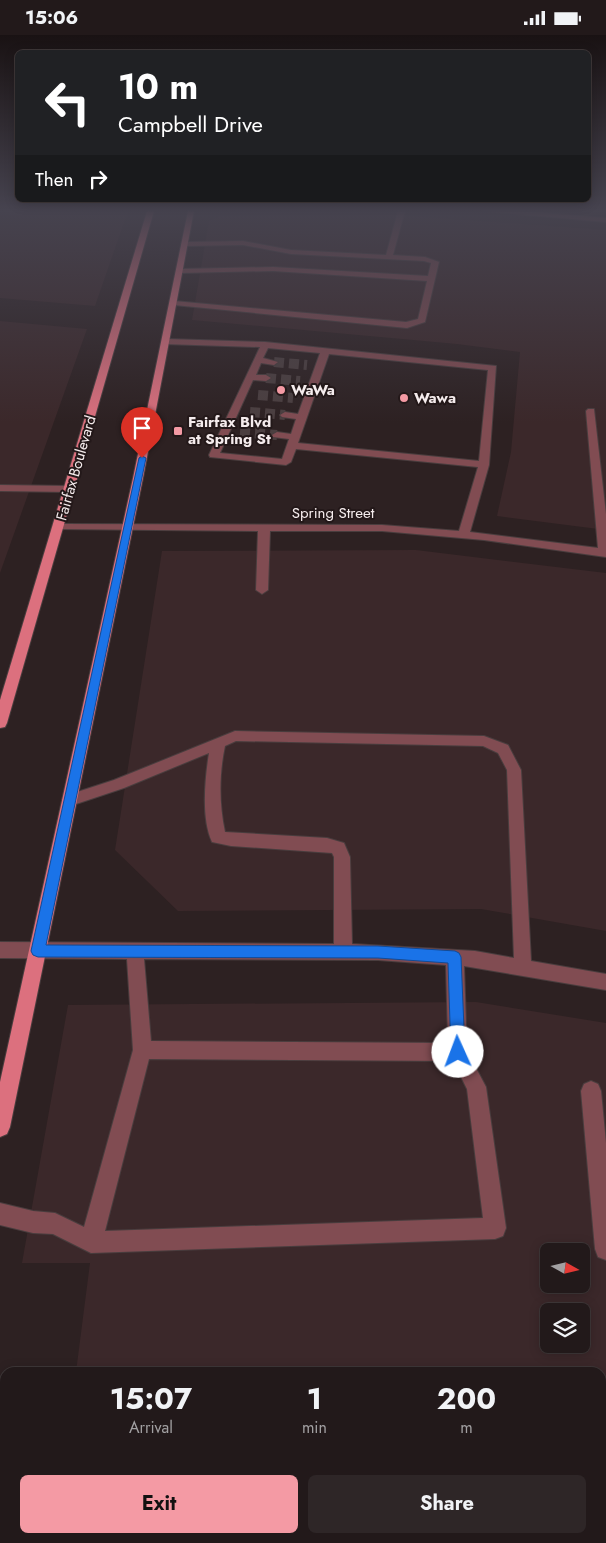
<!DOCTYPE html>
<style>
body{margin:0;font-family:Jost,sans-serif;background:#2e2627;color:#f1f3f6;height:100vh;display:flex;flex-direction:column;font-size:19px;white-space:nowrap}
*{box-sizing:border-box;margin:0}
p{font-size:16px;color:#a2a0a2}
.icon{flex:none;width:28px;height:28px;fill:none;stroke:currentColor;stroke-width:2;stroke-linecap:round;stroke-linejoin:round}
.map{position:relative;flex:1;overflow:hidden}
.sheet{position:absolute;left:0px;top:1332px;width:606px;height:176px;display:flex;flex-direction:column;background:#22191a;border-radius:15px 15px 0 0;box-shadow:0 2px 12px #0003,0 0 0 1px #3f3839}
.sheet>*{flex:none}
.hud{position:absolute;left:15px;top:15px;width:576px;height:152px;border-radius:8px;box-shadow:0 2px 12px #0003,0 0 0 1px #3f3839;background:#202124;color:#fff;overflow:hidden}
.needle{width:32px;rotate:98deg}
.tools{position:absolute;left:540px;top:1208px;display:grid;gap:10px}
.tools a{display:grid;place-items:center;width:50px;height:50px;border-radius:8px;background:#22191a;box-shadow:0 2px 12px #0003,0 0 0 1px #3f3839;font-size:25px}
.pin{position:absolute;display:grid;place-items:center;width:42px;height:42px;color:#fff;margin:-51px -21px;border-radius:50% 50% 50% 0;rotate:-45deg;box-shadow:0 0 5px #0007}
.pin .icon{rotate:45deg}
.me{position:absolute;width:55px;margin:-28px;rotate:358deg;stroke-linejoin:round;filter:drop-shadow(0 0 4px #0008)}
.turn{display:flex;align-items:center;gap:18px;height:105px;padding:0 20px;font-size:22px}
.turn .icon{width:65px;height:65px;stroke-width:2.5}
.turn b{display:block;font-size:35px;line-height:42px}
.then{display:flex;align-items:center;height:48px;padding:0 20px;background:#0003;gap:10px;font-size:19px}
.eta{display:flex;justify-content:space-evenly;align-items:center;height:85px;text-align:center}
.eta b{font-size:30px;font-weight:700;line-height:35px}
.action{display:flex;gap:10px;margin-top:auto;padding:10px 20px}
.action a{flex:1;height:58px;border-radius:8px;background:#f49aa4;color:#111;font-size:20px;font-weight:700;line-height:58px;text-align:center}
.action a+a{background:#2e2627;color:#f1f3f6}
.status{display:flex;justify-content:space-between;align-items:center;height:35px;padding:0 25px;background:#22191a;direction:ltr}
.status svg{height:14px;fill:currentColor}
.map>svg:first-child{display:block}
</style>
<div class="status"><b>15:06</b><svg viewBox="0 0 49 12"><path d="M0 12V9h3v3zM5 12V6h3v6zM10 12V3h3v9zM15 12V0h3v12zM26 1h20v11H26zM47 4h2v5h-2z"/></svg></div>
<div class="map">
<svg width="606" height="1508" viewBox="0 0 606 1508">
<rect width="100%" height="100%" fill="#2d2122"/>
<!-- built -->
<g fill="#3b282a" fill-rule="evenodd">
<polygon points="0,176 128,176 95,271 0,263"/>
<polygon points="395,180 606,195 606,495 497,481 511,417 520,317 457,309 192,285 209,186 221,181"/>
<polygon points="0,286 87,294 0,538"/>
<polygon points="416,515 606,538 606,896 481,874 178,876 115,815 162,516"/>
<path d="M 476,967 L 606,988 L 606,1508 L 53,1508 L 54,1504 L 601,1504 L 601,1338 L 76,1337 L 90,1228 L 22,1228 L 68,970 ZM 549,1216 L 581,1216 L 581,1249 L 549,1249 ZM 549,1276 L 581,1276 L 581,1309 L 549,1309 Z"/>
</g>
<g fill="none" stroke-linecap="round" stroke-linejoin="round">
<!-- minor-tunnel -->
<g stroke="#4b3f40" stroke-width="10" stroke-dasharray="10 5" stroke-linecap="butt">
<polyline points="274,327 307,330"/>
<polyline points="266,343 300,346"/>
<polyline points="258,360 293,363"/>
<polyline points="250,377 285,380"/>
<polyline points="240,397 277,400"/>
</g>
<defs>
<g id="minor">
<polygon points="398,176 405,176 393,220 425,222 439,227 425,287 407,293 174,270 170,268 174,266 406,287 418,284 427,246 273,236 180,238 176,236 180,234 273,232 428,241 431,228 424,226 291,219 243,210 185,211 181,209 185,207 243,206 291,215 386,220"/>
<polygon points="484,176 520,176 606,183 606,187"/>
<path d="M 167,304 L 265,307 L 496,331 L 489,430 L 470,497 L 598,513 L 586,376 L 588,374 L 594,374 L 606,479 L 606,522 L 484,505 L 382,496 L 270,496 L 268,555 L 262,559 L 256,555 L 258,496 L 55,494 L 53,492 L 59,489 L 382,490 L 459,496 L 478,432 L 296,414 L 291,427 L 286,430 L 210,422 L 209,420 L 260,312 L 164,309 L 164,305 ZM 268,313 L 320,318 L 298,379 L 285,377 L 280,380 L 282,382 L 296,384 L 291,399 L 277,397 L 272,400 L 273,402 L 289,404 L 282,424 L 220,418 L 253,345 L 266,346 L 271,343 L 266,340 L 256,340 L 261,328 L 274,330 L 278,327 L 263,323 ZM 329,319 L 488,335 L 479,426 L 298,408 Z"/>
<polygon points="0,450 70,451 75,454 70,457 0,456"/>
<path d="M 235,696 L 484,701 L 508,710 L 521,735 L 531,926 L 606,939 L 606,955 L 464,931 L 467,1016 L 486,1052 L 506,1193 L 503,1201 L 495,1204 L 91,1218 L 53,1199 L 33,1198 L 0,1190 L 0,1168 L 33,1176 L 55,1178 L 84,1192 L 133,1015 L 127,924 L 0,923 L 0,907 L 334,909 L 334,822 L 332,818 L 231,811 L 212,807 C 201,784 205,743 209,718 L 124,753 L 70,771 L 65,769 L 62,765 L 65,761 L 114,745 ZM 236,706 L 483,711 L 498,718 L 507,735 L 514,923 L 475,916 L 352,909 L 350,822 L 344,808 L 327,803 L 225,797 C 219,769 219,739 225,711 ZM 144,924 L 378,925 L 446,930 L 448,1008 L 151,1006 ZM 149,1024 L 453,1026 L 467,1054 L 483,1183 L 105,1196 Z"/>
<polygon points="591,1046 598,1049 601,1056 606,1108 606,1225 598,1222 595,1214 581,1056 584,1049"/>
</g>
<g id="major">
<polygon points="147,176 154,176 7,688 5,692 0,693 0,665"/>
<polygon points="188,176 194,176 143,443 10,1092 7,1099 0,1102 0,1047 133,443"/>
</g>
</defs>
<!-- minor casing -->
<use href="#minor" stroke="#493d3e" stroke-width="2"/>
<!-- major casing -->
<use href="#major" stroke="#493d3e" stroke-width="2"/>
<!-- minor -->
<use href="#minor" fill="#814c52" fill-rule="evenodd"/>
<!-- major -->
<use href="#major" fill="#dc707e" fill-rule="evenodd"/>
</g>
<!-- sky -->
<linearGradient id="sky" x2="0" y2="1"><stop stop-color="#191213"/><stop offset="0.45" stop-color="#46434f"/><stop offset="1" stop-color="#46434f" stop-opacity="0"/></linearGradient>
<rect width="606" height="388" fill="url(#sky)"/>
<!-- route -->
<polygon fill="#1a73e8" stroke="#114b97" points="142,421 146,423 46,910 378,911 455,916 459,918 461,922 465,1017 463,1022 458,1024 453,1022 451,1017 448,928 378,923 38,922 33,920 31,916 139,423"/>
<!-- markers -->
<g fill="#f49aa4" stroke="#231819" stroke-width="2">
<circle cx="281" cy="355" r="5"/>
<circle cx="404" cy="363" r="5"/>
<rect x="173" y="391" width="10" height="10" rx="2.5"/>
</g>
<g text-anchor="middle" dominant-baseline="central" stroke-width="4" stroke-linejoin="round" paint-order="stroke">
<!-- far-poi labels -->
<g font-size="15" font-weight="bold" fill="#f5eced" stroke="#231819" text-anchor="start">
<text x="291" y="355">WaWa</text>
<text x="414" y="363">Wawa</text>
<text x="188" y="387">Fairfax Blvd<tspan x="188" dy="17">at Spring St</tspan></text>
</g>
<!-- far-street labels -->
<g font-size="15" fill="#f5eced" stroke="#231819">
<text transform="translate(76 433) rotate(-74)">Fairfax Boulevard</text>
<text x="333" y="478">Spring Street</text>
</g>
</g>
</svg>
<div class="tools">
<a><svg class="needle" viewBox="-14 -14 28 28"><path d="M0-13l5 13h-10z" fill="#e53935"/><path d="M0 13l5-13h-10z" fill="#a2a0a2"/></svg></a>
<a><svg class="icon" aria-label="layers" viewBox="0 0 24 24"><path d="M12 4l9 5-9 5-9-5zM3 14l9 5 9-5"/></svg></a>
</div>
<div class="pin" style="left:142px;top:423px;background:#d93025"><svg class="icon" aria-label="arrive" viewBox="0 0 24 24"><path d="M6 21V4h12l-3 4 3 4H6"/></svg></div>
<svg class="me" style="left:458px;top:1017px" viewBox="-20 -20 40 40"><circle r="19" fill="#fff"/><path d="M0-13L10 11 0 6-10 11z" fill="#1a73e8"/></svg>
<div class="hud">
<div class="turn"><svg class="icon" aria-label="left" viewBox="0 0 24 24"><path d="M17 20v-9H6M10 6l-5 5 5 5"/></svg><div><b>10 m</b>Campbell Drive</div></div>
<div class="then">Then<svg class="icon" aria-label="right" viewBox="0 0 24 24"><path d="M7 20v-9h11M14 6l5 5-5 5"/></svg></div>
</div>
<section class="sheet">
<div class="eta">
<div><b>15:07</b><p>Arrival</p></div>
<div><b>1</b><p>min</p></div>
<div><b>200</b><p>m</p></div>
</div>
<div class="action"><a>Exit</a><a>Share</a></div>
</section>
</div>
